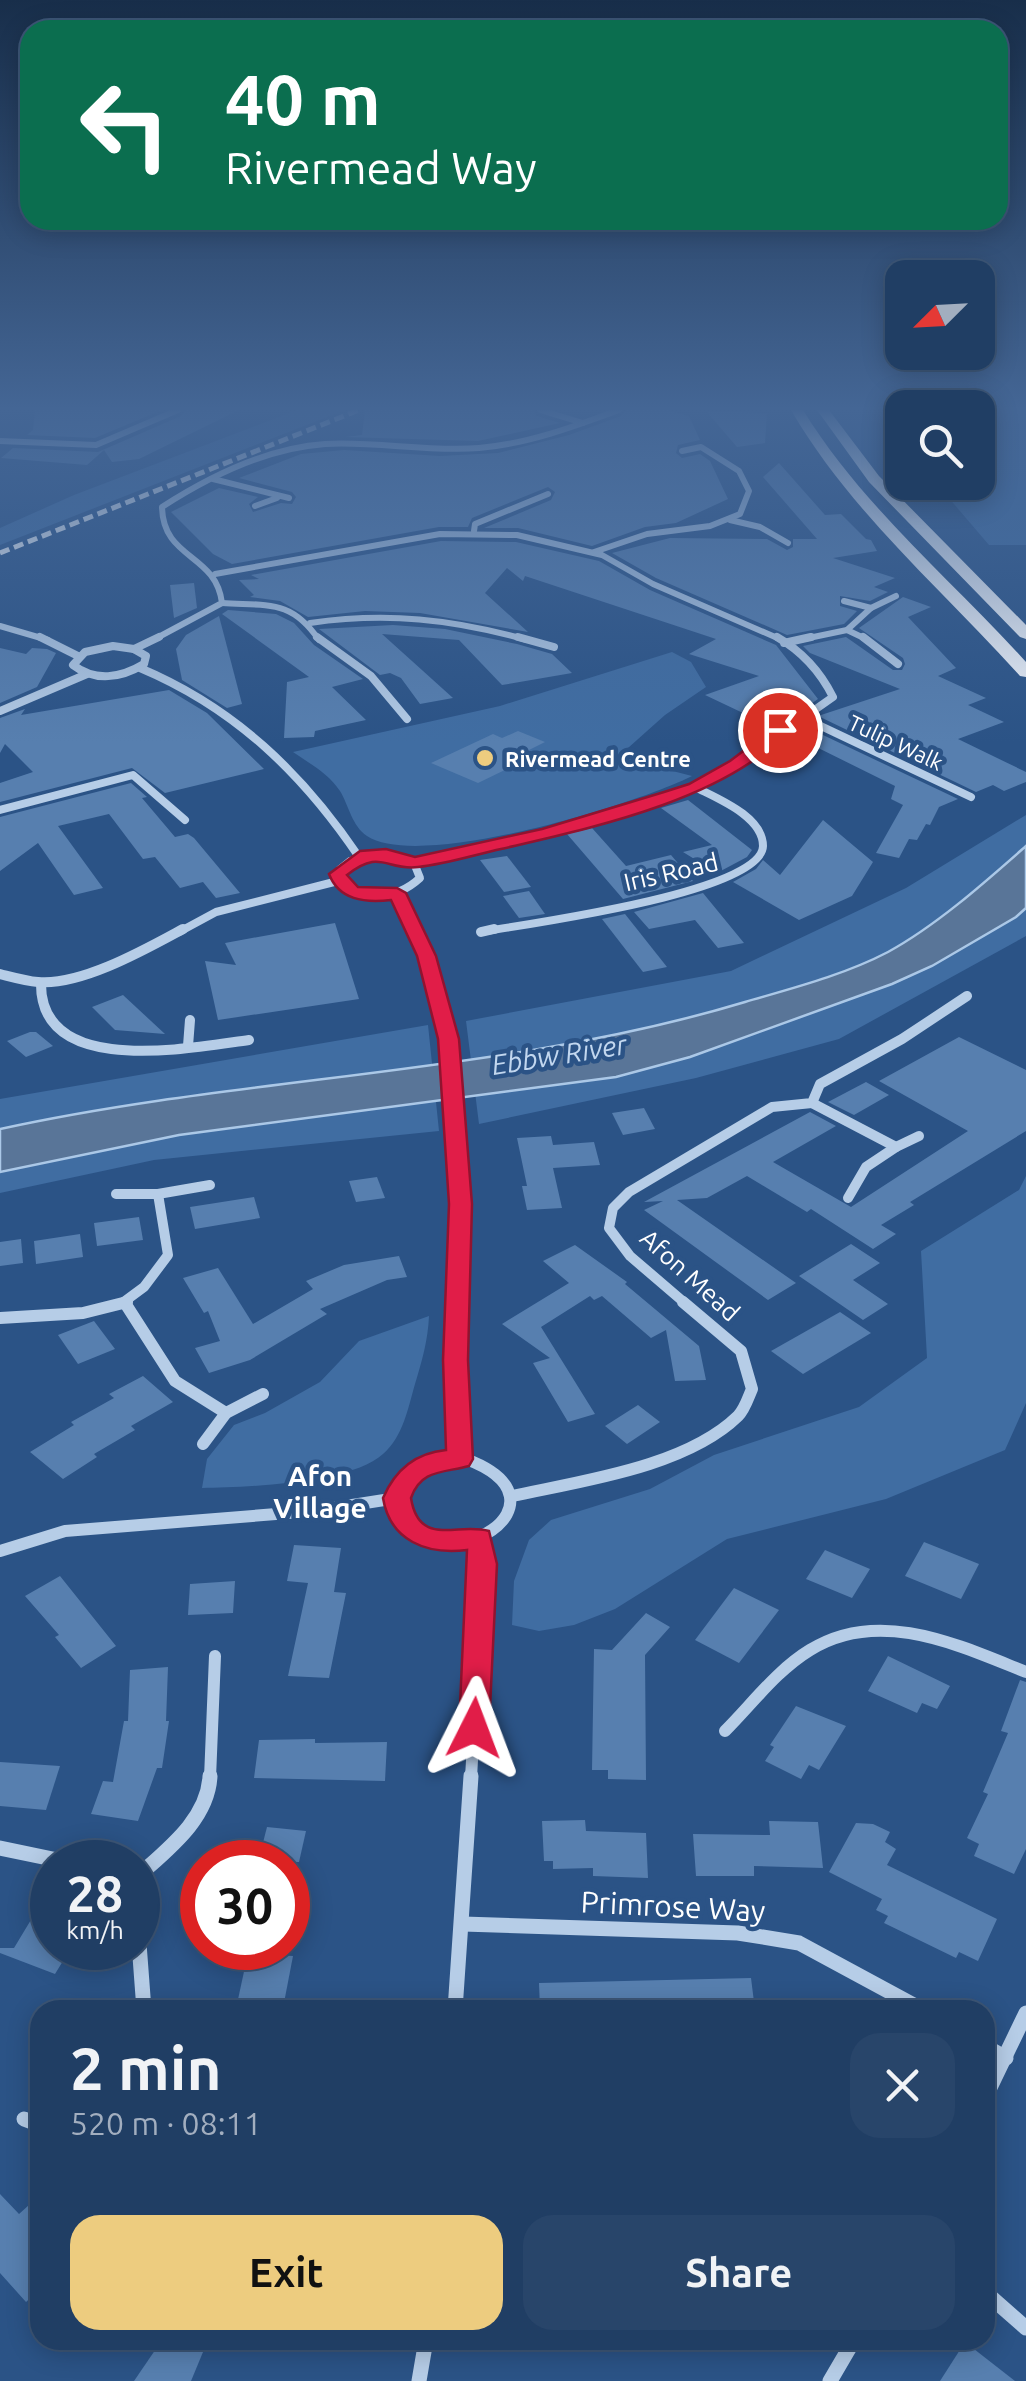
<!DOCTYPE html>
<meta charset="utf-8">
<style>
body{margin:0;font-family:Ubuntu,sans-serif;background:#28456a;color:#f1f3f6;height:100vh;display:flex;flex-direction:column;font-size:38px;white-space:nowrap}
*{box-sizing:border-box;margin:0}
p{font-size:32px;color:#a2aebf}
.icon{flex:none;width:55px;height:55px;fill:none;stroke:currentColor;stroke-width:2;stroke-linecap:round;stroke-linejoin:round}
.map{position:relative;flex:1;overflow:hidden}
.details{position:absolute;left:30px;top:2000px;width:965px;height:350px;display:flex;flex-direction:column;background:#203e64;border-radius:30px;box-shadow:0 5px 25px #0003,0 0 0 2px #3d5778}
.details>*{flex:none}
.guide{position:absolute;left:20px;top:20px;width:988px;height:210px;border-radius:30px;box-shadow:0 5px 25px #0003,0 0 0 2px #3d5778;background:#0b6e4f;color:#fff;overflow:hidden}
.needle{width:65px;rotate:246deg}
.tools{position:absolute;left:885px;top:260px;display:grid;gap:20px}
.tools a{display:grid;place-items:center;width:110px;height:110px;border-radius:20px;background:#203e64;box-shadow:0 5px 25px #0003,0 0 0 2px #3d5778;font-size:50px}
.speed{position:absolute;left:30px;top:1840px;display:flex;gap:20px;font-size:50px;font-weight:700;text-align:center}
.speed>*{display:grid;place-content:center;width:130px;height:130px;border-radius:50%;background:#203e64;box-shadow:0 5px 25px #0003,0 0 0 2px #3d5778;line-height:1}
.speed small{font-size:25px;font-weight:400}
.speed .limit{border:15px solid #d22;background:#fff;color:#111}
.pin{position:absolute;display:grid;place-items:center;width:85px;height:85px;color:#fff;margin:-42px;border:5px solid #fff;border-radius:50%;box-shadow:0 2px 10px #0007}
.me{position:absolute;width:110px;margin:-55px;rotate:3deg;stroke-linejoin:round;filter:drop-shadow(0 0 8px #0008)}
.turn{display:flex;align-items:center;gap:35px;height:210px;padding:0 40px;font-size:45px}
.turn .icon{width:130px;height:130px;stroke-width:2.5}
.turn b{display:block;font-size:70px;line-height:85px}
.round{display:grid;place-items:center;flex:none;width:105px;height:105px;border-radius:30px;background:#28456a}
.summary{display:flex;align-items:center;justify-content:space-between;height:170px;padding:0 40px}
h1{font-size:60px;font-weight:700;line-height:75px}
.action{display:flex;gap:20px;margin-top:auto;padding:20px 40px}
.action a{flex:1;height:115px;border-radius:30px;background:#edcc7f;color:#111;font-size:40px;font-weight:700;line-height:115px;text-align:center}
.action a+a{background:#28456a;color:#f1f3f6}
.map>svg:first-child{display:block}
</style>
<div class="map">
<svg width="1026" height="2381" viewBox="0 0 1026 2381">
<rect width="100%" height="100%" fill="#2b5386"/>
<!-- green -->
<g fill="#406da2">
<polygon points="297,410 345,410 0,545 0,528 74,495"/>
<polygon points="978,410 1026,410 1026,545 989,545 936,483 978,482"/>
<path d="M 672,652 L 691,662 L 706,687 L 665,715 L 628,748 L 661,768 L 692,776 C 637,804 420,871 367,836 C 352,826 349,806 340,791 C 328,773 310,764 293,752 L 500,706 Z"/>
<polygon points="1026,815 1026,936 839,1039 696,1078 479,1124 466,1021 731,971 906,888"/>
<polygon points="428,1025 439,1131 154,1160 0,1193 0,1099"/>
<polygon points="1026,1176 1026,1403 1005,1450 886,1499 727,1539 615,1609 574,1625 539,1631 512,1625 514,1581 529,1540 551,1520 650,1489 714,1455 859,1407 927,1358 921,1251 1019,1190"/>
<path d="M 429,1316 C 428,1340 422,1361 415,1384 C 408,1408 403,1437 383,1454 C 350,1484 246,1487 202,1488 L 207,1459 L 234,1425 L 265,1413 L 320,1382 L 359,1341 Z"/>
</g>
<!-- water -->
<path fill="#597598" stroke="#abc8e7" stroke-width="2.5" d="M 1026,846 L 1026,908 L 1016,917 L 932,966 L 892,984 L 690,1057 L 616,1077 L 179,1135 L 0,1172 L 0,1129 C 247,1075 503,1075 745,1002 C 793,988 844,975 888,952 C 937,925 984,883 1026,846 Z"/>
<!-- building -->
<g fill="#577faf">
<polygon points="35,410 162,410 95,438 27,435 33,430"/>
<polygon points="185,410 239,410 139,459 112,462 104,450 87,465 1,458 13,448 98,452 181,416"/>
<polygon points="365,410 533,410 537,416 560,423 478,441 345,437 362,435"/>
<polygon points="626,410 667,410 689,416 700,440 678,445 676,453 682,458 700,454 710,461 728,499 676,523 645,527 592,546 518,528 484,528 551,500 555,492 548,487 472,518 468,527 439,527 232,564 213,554 171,512 219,488 258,497 249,504 253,512 281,503 292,504 296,497 292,492 239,478 301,454 344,450 440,456 498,453 569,435 621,416"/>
<polygon points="706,411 767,413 765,443 737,447"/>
<polygon points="779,463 825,515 841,514 866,539 871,540 877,551 833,558 895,578 874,587 888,592 870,601 840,596 840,606 857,611 844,624 787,635 656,578 612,553 670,538 767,539 787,550 793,547 793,539 817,539 763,477"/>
<polygon points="441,541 516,542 599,561 650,590 776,645 818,699 777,727 743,713 705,695 759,676 689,654 716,639 525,576 523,581 507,568 485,593 528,632 420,613 365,611 308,617 280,601 250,597 254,595 239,580 259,579 251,575"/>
<polygon points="194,583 197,608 174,618 170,585"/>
<polygon points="903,597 931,607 908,617 956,668 938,676 986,698 968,705 1004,722 958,739 1026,772 1026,782 1004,791 993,785 976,792 818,716 900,689 810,653 803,646 846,637 893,670 902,670 905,664 903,658 859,628"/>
<polygon points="228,610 276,614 294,623 314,645 363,679 332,687 366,720 315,731 314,737 284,738 287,682 309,677 222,614"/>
<polygon points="219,616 242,704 227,708 182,680 176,649 186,635"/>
<polygon points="393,625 445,629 517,644 552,654 572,673 502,685 459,640 382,634 453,698 420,704 401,678 390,673 380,675 319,629"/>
<polygon points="0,648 26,654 32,648 47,649 56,653 37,687 0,703"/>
<polygon points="169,690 207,713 264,769 165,793 132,768 0,802 0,783 33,772 5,744 0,753 0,718 25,709 21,715"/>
<polygon points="804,726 958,799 939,807 930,825 926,824 917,840 909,839 899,858 876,853 903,805 891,799 895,786 792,735"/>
<polygon points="518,731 545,742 529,750 538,754 478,783 431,763 493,734 502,738"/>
<polygon points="131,783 147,797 142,798 175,837 188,834 194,838 240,893 216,898 203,882 180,888 155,857 143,859 109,814 58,826 103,888 74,895 38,843 0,871 0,817"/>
<polygon points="688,800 752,850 747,857 717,873 683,852 712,845 661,808"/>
<polygon points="823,820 873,862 852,896 799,920 733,882 756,869 763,860 780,875"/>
<polygon points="592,828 626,866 671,855 693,881 623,899 567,834"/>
<polygon points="507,856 531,887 504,892 480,860"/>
<polygon points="529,891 545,914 519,918 503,896"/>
<polygon points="703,893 744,943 718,948 695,920 649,929 634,912"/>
<polygon points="625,914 667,967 643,972 602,919"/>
<polygon points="335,923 359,999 218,1020 205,961 236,965 225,943"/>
<polygon points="123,995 165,1034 115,1030 92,1007"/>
<polygon points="30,1032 36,1032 53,1046 26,1057 7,1041"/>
<polygon points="959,1037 1026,1070 1026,1131 910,1202 914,1205 881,1225 896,1234 873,1249 811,1209 807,1212 747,1176 707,1198 677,1200 796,1283 768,1300 644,1210 663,1201 644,1202 810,1112 836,1126 773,1162 851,1207 968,1131 879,1081"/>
<polygon points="866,1082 889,1095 854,1115 828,1102"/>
<polygon points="644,1108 655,1129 623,1135 612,1113"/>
<polygon points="551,1136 553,1145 594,1142 600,1165 553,1168 562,1208 527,1210 522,1186 527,1186 517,1138"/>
<polygon points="377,1177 385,1198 356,1202 349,1181"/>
<polygon points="254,1197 260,1218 195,1229 190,1207"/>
<polygon points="139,1217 143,1240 97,1246 94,1223"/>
<polygon points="80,1234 83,1257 36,1264 34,1241"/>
<polygon points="21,1239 23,1263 0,1266 0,1242"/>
<polygon points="851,1244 880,1263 853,1280 888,1304 863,1320 799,1276"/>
<polygon points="575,1245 627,1282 625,1284 699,1346 706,1380 675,1381 666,1330 651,1338 602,1296 594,1300 590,1296 541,1327 595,1414 568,1422 533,1363 550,1358 502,1324 569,1283 543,1261"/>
<polygon points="399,1256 407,1277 387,1280 320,1309 327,1314 250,1360 209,1373 195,1348 220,1341 208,1311 204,1313 183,1278 218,1268 253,1324 313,1289 306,1281 344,1265"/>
<polygon points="840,1312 871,1333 803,1374 771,1351"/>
<polygon points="94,1321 115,1349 78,1364 58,1335"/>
<polygon points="143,1376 173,1402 131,1426 135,1430 94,1454 97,1457 63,1479 30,1452 74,1425 71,1422 114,1398 109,1394"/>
<polygon points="638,1405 660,1422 627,1444 605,1426"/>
<polygon points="924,1542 979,1564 961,1599 905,1576"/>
<polygon points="294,1545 341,1548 334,1592 346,1593 329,1678 288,1676 308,1583 287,1581"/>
<polygon points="825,1550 870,1569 852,1598 806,1579"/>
<polygon points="60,1576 116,1646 81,1668 55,1637 59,1635 25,1596"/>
<polygon points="235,1581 233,1613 188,1615 190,1584"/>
<polygon points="734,1588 779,1610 739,1663 695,1640"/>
<polygon points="646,1613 670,1627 645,1655 646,1780 608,1779 608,1770 592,1770 594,1649 612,1650"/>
<polygon points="888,1656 950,1686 937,1709 922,1703 917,1713 868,1691"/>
<polygon points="168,1667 166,1721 169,1721 162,1768 157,1768 138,1821 91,1814 103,1781 113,1782 124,1721 128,1721 130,1670"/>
<polygon points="1020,1680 1026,1682 1026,1849 1014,1874 974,1856 979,1844 967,1838 988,1794 983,1792 1008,1733 1001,1731"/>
<polygon points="796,1706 846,1726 819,1770 809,1765 801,1779 765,1761 774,1747 770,1745"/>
<polygon points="315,1739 315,1743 387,1742 385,1781 254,1778 259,1740"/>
<polygon points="0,1762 60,1766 46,1810 0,1806"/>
<polygon points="585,1820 586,1831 646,1833 648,1878 593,1876 593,1868 553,1869 553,1861 544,1861 542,1821"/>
<polygon points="769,1821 818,1822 823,1868 754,1866 754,1876 696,1876 693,1834 770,1835"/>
<polygon points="856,1823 873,1824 890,1832 885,1842 896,1849 887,1865 997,1919 978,1961 959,1952 956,1958 884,1923 888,1916 876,1910 882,1899 829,1872"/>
<polygon points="267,1827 306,1831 299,1862 258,1862"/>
<polygon points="52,1885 52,1948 71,1948 55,1974 0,1953 0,1948 14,1948"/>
<polygon points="248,1953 293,1956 283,2008 237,2004"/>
<polygon points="751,1978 755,2010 540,2010 539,1983"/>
<polygon points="0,2194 19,2214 29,2205 40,2217 40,2289 26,2302 0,2273"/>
<polygon points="162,2340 208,2340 191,2381 134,2381"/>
<polygon points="965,2342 1015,2381 940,2381"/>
</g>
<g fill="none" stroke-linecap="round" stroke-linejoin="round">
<!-- minor-far4 -->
<g stroke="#b6cde7" stroke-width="6">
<polyline points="540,410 583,423"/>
<polyline points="0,441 96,445 178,410"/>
<polyline points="213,479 289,498"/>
<polyline points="255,506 277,498"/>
<polyline points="730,520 760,527 788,543"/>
<polyline points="474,531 475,524 548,494"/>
<polyline points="594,552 647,534 710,526 740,514 749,491 739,471 701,447 682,451"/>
<polyline points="215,574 440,534 517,535 602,555 653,584 782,640"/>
<polyline points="844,601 871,608"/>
<path d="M 222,603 C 268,606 291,599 319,640"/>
<path d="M 310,623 C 387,612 452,619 527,640"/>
<polyline points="0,626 48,640"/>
<polyline points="847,630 868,640"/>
<path d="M 153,640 L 222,603 C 216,553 163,560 162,507 C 210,476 267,448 325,444 C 376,441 427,452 479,448 C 527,444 573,427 619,410"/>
<polyline points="799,640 847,630 871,608 896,596"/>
</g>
<!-- minor-far3 -->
<g stroke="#b6cde7" stroke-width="8">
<polyline points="40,637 78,656"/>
<polyline points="317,637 371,676 407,719"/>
<polyline points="518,637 554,647"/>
<polyline points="863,637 898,664"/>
<polyline points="784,643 811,637"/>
<path d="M 113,646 L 134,649 L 146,656 L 144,664 C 121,678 95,682 73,665 L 85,652 Z"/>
<polyline points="134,649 159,637"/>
<path d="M 140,668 C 235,708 302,773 359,857"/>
<polyline points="0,711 87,674"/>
<polyline points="806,719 971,797"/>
<polyline points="0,810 133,775 185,820"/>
<path d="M 370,855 L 400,857 L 414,863 L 420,878 C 396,900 363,902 338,881 L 340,869 L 350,861 Z"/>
<path d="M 414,863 L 546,833 L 695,787 L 736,765 L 833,697 C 820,671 803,652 777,637"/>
<polyline points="397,893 415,932"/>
<polyline points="179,932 216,912 338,881"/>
<path d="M 481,932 C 524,924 762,893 763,846 C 763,816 716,798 695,787"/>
</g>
<!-- minor-far2 -->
<g stroke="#b6cde7" stroke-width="10">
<path d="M 414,929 C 467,1045 459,1180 457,1304"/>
<polyline points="481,932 494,929"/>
<path d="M 0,974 C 12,977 26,981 38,982 C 81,986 146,949 183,929"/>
<path d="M 41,983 C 40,1078 189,1048 249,1040"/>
<polyline points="188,1046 190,1020"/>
<polyline points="812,1103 896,1147 866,1167 848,1198"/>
<polyline points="896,1147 919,1136"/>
<polyline points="116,1194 158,1194 168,1255 144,1287 121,1304"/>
<polyline points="158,1194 210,1185"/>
<polyline points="686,1304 630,1256 609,1228 613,1208 629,1192 772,1107 812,1103 820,1084 902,1039 967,996"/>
</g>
<!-- minor-far1 -->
<g stroke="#b6cde7" stroke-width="12">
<polyline points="457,1302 460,1459"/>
<polyline points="125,1303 175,1381 226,1413"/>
<polyline points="0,1318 83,1313 127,1302"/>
<polyline points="203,1444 226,1413 263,1394"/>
<path d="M 466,1459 C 580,1502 443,1587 401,1514 L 401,1487 L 426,1465 Z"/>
<path d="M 512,1496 C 581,1481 686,1467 738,1416 C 745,1409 748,1398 752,1389 L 741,1351 L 683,1302"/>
<polyline points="0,1551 65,1531 314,1511 397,1498"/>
<path d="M 725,1731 C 752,1704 777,1670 810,1650 C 879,1607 958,1645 1026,1672"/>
<polyline points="210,1778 215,1656"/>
<polyline points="471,1778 483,1565 479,1539"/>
</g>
<!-- minor -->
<g stroke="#b6cde7" stroke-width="15">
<polyline points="0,1848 67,1862"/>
<path d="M 138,1876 C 168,1849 208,1819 210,1776"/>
<polyline points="463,1924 738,1933 799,1943 923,2010"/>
<polyline points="138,1930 144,2010"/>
<polyline points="455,2010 471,1776"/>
<polyline points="985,2046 1006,2058"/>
<polyline points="985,2098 1026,2013"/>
<polyline points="24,2119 40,2125"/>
<polyline points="985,2292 1026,2328"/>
<polyline points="419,2381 426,2340"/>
<polyline points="830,2381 854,2340"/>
</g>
<!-- primary -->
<g fill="#f8fafe" fill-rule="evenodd">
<path d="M 791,410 L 803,410 C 863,507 950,578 1026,662 L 1026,677 L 1020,676 C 941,588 851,513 791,410 Z"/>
<polygon points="817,410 829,410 879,476 1026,625 1026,639 1020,637 869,482"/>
</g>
<!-- rail -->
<polyline stroke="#fff" stroke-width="5" stroke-dasharray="10 5" stroke-linecap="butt" points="0,553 359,410"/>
</g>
<!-- sky -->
<linearGradient id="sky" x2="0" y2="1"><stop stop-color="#182e4a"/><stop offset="0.55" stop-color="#446695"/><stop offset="1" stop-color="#446695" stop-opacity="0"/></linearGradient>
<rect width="1026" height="743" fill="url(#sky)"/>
<!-- route -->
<path fill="#e11d48" stroke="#92132f" stroke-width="2.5" d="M 775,727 L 789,730 C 725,800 591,828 501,849 C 474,855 446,864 418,867 C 386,871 381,848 347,875 L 358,887 L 397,888 L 406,893 L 436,956 L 459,1039 L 472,1204 L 468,1360 L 473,1459 L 469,1466 C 444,1473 421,1469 411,1498 C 419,1548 458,1522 489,1531 L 497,1564 L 489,1728 L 485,1737 L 474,1740 L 464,1737 L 459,1728 L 467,1550 C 427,1555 390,1541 383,1498 C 395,1470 415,1453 446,1450 L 443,1360 L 449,1204 L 438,1039 L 417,956 L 391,900 C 364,903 339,900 329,874 L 360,851 L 386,849 L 415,857 L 542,829 L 664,792 L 689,784 L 730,761 Z"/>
<!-- markers -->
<circle fill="#edcc7f" stroke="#2b5386" stroke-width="4" cx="485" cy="758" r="10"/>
<g text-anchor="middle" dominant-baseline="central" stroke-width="9" stroke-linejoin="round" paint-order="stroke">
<!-- far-street labels -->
<g font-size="22" fill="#fff" stroke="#2b5386">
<text transform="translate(896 742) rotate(25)">Tulip Walk</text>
</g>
<!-- far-poi labels -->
<g font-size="22" font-weight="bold" fill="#fff" stroke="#2b5386" text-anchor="start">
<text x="505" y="758">Rivermead Centre</text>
</g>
<!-- street labels -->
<g font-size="25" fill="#fff" stroke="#2b5386">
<text transform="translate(671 872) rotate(-13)">Iris Road</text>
<text transform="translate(690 1275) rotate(42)">Afon Mead</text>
</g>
<!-- water labels -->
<g font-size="28" font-style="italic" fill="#c2d7ef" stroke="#2b5386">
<text transform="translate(559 1054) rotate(-9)">Ebbw River</text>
</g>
<!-- neighbourhood labels -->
<g font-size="28" font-weight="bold" fill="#fff" stroke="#2b5386">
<text x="320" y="1475">Afon<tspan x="320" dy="32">Village</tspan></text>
</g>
<!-- near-street labels -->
<g font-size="30" fill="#fff" stroke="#2b5386">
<text transform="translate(673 1906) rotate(3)">Primrose Way</text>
</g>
</g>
</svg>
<div class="tools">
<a><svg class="needle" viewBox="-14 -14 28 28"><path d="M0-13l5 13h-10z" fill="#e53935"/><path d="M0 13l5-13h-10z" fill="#a2aebf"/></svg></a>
<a><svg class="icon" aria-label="search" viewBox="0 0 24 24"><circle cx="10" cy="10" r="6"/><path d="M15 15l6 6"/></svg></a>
</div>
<div class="speed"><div>28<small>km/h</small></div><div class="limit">30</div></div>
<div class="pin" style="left:780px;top:730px;background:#d93025"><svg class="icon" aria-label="arrive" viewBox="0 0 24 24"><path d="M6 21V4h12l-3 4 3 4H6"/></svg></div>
<svg class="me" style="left:474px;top:1728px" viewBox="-20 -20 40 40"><path d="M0-17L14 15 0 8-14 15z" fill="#e11d48" stroke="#fff" stroke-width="4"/></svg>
<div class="guide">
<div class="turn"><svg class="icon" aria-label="left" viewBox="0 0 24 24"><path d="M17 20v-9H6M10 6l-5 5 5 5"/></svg><div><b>40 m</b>Rivermead Way</div></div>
</div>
<section class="details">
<div class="summary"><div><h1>2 min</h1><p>520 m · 08:11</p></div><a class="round"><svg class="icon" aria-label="close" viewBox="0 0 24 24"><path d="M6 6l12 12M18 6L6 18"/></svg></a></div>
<div class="action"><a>Exit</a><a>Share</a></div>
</section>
</div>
